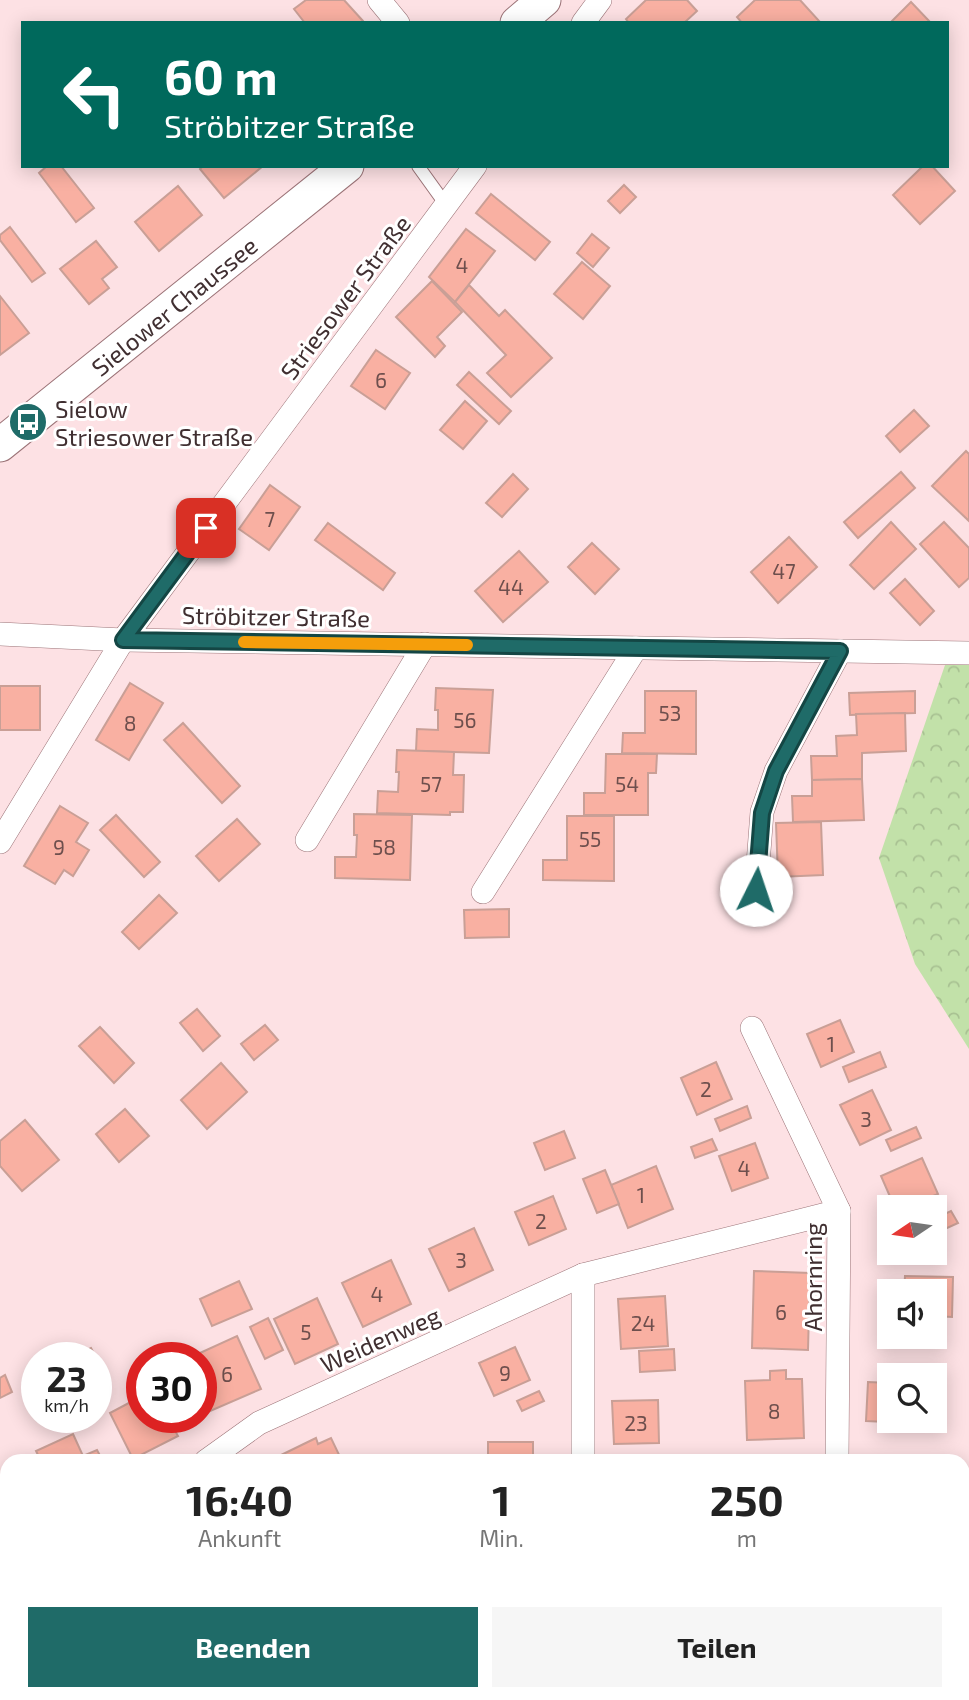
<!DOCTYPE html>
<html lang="de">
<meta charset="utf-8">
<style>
body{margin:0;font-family:"Exo 2",sans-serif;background:#f6f6f6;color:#222;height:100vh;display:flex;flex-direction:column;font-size:26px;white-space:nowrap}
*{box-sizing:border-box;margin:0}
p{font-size:23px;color:#767676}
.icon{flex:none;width:38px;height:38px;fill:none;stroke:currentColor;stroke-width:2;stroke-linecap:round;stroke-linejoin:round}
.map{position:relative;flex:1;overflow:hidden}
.drawer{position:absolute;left:0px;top:1454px;width:970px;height:247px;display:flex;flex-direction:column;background:#fff;border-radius:21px 21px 0 0;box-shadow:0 4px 18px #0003}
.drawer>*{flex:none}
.guide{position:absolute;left:21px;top:21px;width:928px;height:147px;border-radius:0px;box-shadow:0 4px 18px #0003;background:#00695c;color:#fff;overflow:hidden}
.needle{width:46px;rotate:257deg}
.fabs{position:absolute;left:877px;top:1195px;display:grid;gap:14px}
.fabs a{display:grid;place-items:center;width:70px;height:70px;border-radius:0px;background:#fff;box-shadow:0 4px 18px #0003;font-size:35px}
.speed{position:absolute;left:21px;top:1342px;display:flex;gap:14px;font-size:35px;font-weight:700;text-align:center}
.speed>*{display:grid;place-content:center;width:91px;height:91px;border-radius:50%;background:#fff;box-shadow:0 4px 18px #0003;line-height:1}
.speed small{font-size:18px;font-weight:400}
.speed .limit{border:10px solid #d22;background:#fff;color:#111}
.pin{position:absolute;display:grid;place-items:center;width:60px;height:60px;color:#fff;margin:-30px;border-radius:14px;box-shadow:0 4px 10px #0006}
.me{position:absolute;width:77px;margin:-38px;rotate:4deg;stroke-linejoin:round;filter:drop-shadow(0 0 5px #0008)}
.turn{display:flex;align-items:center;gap:24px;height:147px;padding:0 28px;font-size:32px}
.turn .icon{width:91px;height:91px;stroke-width:2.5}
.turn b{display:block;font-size:49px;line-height:60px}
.eta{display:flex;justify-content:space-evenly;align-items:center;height:119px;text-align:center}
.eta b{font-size:42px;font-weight:700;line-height:49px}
.primary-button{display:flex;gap:14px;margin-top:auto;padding:14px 28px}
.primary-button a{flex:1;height:80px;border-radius:0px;background:#1f6b68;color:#fff;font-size:28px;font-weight:700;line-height:80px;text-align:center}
.primary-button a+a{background:#f6f6f6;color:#222}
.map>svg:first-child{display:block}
</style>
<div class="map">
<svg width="969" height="1700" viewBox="0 0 969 1700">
<defs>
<pattern id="forest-crowns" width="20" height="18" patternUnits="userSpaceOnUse" patternTransform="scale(1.75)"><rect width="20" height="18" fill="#c2e1a9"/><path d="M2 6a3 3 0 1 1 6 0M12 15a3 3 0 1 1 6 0" fill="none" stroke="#a8c192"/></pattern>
</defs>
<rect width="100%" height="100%" fill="#fde1e4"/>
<!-- forest -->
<polygon fill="url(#forest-crowns)" points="945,665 969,665 969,1049 915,964 879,858"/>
<!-- building -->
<g fill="#f9b0a2" stroke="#c99f96" stroke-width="2">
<polygon points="306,0 344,0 363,21 362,23 305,23 294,9"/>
<polygon points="646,0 687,0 697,11 684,23 629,23 626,19"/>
<polygon points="755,0 800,0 820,22 742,23 737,17"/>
<polygon points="911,2 931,23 890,23"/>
<polygon points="47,166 61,166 94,208 76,222 39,173"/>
<polygon points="203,166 263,166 224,198 200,169"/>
<polygon points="923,166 932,166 955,191 920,224 893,195"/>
<polygon points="624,185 636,197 620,213 608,201"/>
<polygon points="178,186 202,215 159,251 135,222"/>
<polygon points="491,194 550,242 535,260 476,213"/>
<polygon points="10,227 45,273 32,282 0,240 0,235"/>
<polygon points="466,229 495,251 455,302 429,277"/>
<polygon points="592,234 609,248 593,267 577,253"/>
<polygon points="96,241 117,267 102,279 109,288 89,304 60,269"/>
<polygon points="582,262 610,286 583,319 554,294"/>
<polygon points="432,281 462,312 437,337 445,346 435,357 396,317"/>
<polygon points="469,285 499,316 505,310 552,358 511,397 487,373 506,355 455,302"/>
<polygon points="0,296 29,333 0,355"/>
<polygon points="376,350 410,373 385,409 351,386"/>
<polygon points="469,372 511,411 499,424 457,385"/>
<polygon points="465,401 487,421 463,449 440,430"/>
<polygon points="914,410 929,426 900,452 886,436"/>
<polygon points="966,451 969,454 969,521 932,486"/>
<polygon points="901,472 915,488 858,538 844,522"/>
<polygon points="513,474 528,489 502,517 486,503"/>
<polygon points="270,485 300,507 269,550 239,529"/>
<polygon points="891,522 916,549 874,589 850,565"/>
<polygon points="944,522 969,548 969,578 959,587 920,544"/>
<polygon points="328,523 395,573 383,590 315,540"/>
<polygon points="789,537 817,567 778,603 751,572"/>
<polygon points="592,543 619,569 595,594 568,567"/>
<polygon points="519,551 548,582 503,622 475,591"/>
<polygon points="905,579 934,611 920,625 890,593"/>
<polygon points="130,683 163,703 129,760 96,740"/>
<rect x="0" y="686" width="40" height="44"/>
<polygon points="436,688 493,690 489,753 416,751 417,729 438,730 438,710 435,710"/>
<polygon points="645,691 696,691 696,754 622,753 623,733 645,733"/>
<polygon points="915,691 915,713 850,715 849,693"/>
<polygon points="905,713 906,751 862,753 862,779 812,780 811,756 837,756 836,736 857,735 856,714"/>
<polygon points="183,723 240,786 222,803 164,740"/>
<polygon points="397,750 454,752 453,775 464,775 463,812 450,812 450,815 377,813 378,791 398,792 399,772 396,772"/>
<polygon points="606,754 657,754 656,773 648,773 648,815 584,815 584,793 605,793"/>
<polygon points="862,779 864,820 793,822 792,796 812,796 812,780"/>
<polygon points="60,806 88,823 76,842 89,850 73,876 64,870 55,884 24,866"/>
<polygon points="354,814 412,815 410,880 335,878 335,857 356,857 357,835 354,835"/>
<polygon points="116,815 160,862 144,877 100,830"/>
<polygon points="567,816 614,816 614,881 543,880 543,860 567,860"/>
<polygon points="237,819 260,844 219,881 196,856"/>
<polygon points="821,822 823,875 778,877 776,823"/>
<polygon points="159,895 177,913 139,949 122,932"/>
<polygon points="509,909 509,937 465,938 464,910"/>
<polygon points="197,1009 220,1036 203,1051 180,1023"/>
<polygon points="840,1020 854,1052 821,1067 807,1034"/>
<polygon points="265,1025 278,1040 254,1060 241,1044"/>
<polygon points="100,1027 134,1063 114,1083 79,1046"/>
<polygon points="880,1052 886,1067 849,1082 843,1067"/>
<polygon points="716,1062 732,1099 697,1115 681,1078"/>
<polygon points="221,1063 247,1092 207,1129 181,1100"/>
<polygon points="872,1090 891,1130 860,1145 840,1105"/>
<polygon points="747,1106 751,1118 720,1131 715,1119"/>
<polygon points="125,1109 149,1136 119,1162 96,1134"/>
<polygon points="25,1120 59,1160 22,1191 0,1166 0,1141"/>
<polygon points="916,1127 921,1138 891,1151 886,1140"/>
<polygon points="564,1131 575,1158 545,1170 534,1143"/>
<polygon points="712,1139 717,1150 695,1158 691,1147"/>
<polygon points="755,1143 768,1178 732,1191 719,1156"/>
<polygon points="922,1158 938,1194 905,1208 895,1208 881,1176"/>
<polygon points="656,1166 673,1209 628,1228 611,1185"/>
<polygon points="605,1170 619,1204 597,1213 583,1179"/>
<polygon points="553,1196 566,1229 529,1245 515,1212"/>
<polygon points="951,1211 958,1223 934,1234 934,1219"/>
<polygon points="474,1228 493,1270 449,1291 429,1249"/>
<polygon points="391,1260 411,1304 363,1327 342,1283"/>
<polygon points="754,1271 810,1273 808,1350 752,1348"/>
<polygon points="905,1276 953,1277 952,1317 934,1316 934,1292 904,1292"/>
<polygon points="239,1281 252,1309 212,1326 200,1299"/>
<polygon points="665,1296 668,1346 621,1349 618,1299"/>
<polygon points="317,1298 338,1344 295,1364 274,1319"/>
<polygon points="268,1318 283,1350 265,1359 250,1327"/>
<polygon points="237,1336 261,1389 201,1415 201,1358 189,1358"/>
<polygon points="515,1347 530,1380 494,1396 479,1363"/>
<polygon points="91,1348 96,1358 69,1358"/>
<polygon points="674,1349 675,1370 640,1372 639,1351"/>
<polygon points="96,1358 106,1381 96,1385"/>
<polygon points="906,1367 938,1367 938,1419 934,1419 934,1376 906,1376"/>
<polygon points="786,1370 786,1379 802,1379 804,1438 747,1440 745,1381 770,1380 770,1371"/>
<polygon points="5,1375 12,1392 0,1398 0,1378"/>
<polygon points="868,1382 889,1383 887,1422 866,1421"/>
<polygon points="539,1391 544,1401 522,1411 517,1401"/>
<polygon points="142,1396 142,1418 168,1418 178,1436 133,1459 110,1413"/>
<polygon points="658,1400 659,1443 614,1444 612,1401"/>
<polygon points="73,1434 83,1456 97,1450 103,1461 41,1461 36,1451"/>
<polygon points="316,1438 318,1444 331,1438 342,1461 277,1461 275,1458"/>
<rect x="488" y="1442" width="45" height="19"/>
<polygon points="3,1524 7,1527 7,1586 0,1579 0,1527"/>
<polygon points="135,1694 163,1694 165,1700 138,1700"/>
<polygon points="287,1694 344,1694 347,1700 289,1700"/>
<polygon points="480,1694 538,1694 539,1696 531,1700 483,1700"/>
<rect x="708" y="1694" width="45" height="6"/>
<rect x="880" y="1694" width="33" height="6"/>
</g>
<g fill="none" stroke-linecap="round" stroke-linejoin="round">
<defs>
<polyline id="service" points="418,166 446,205"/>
<g id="minor">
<polyline points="379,0 398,23"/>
<polyline points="583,23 600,0"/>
<polyline points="0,634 123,640 969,653"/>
<polyline points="307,840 425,644"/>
<polyline points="0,842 123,640 475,166"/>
<polyline points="756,890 762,812 776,771 840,651"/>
<polyline points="483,892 636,648"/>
<polyline points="752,1028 839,1211 837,1461"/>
<polyline points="583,1275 583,1461"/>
<polyline points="206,1461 259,1423 583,1275 839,1211"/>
<polyline points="0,1649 7,1656"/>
<polyline points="41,1694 47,1700"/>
<polyline points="835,1700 836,1694"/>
</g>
<g id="secondary">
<polyline points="517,23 544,0"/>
<polyline points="0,445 347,166"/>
</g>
</defs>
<!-- service casing -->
<use href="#service" stroke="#9c7478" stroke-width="14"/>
<!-- minor casing -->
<use href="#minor" stroke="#9c7478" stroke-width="24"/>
<!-- secondary casing -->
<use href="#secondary" stroke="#9c7478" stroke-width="35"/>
<!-- service -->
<use href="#service" stroke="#fff" stroke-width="12"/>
<!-- minor -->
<use href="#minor" stroke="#fff" stroke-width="23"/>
<!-- secondary -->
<use href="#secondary" stroke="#fff" stroke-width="33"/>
</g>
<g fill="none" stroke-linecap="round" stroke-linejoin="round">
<defs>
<polyline id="route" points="206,528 123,640 840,651 776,771 762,813 756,890"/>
</defs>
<!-- route casing -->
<use href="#route" stroke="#144644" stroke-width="18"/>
<!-- route -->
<use href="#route" stroke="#1f6b68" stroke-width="12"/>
<!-- slow -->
<polyline stroke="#f59e0b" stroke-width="12" points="244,642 467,645"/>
</g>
<!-- icons -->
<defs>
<symbol id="bus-disc" viewBox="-11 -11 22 22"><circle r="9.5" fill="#1f6b68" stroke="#fff"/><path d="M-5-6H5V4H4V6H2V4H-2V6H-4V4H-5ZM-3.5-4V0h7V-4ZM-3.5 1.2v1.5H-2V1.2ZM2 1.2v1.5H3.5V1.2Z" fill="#fff"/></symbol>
</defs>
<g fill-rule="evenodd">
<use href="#bus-disc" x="6" y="400" width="44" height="44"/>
</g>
<g text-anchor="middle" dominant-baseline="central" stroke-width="6" stroke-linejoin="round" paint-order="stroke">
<!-- number labels -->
<g font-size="21" fill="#6e4f4d">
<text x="462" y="264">4</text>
<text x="381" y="379">6</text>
<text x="270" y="518">7</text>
<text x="784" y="570">47</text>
<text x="511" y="586">44</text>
<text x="670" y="712">53</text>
<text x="465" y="719">56</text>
<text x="130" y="722">8</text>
<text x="431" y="783">57</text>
<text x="627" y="783">54</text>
<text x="590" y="838">55</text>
<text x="59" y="846">9</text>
<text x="384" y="846">58</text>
<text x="831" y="1043">1</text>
<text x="706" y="1088">2</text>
<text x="866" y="1118">3</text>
<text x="744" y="1167">4</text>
<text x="641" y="1194">1</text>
<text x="541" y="1220">2</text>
<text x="461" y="1259">3</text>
<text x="377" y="1293">4</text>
<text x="781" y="1311">6</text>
<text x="643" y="1322">24</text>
<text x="306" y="1331">5</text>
<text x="505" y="1372">9</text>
<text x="227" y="1373">6</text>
<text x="774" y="1410">8</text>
<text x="636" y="1422">23</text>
</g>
<!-- street labels -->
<g font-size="24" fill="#402f31" stroke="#fff">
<text transform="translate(345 297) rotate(-53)">Striesower Straße</text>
<text transform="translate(174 306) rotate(-39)">Sielower Chaussee</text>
<text transform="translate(276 616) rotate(1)">Ströbitzer Straße</text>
<text transform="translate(812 1277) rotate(-90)">Ahornring</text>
<text transform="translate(380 1339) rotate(-24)">Weidenweg</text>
</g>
<!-- poi labels -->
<g font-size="24" fill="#402f31" stroke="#fff" text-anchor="start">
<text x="55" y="408">Sielow<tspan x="55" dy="28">Striesower Straße</tspan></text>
</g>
</g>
</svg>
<div class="fabs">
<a><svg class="needle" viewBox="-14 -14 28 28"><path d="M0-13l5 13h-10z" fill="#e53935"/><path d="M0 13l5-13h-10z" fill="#767676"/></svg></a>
<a><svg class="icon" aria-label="sound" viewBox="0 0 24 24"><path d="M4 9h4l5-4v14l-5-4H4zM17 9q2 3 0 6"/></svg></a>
<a><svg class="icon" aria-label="search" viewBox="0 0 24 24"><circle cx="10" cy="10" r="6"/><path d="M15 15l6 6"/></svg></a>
</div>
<div class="speed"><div>23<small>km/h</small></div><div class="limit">30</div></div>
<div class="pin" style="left:206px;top:528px;background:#d93025"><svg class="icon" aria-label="arrive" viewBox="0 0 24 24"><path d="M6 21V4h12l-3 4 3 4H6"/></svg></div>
<svg class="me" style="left:756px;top:890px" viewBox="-20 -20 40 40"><circle r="19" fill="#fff"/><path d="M0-13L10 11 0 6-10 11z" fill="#1f6b68"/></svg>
<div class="guide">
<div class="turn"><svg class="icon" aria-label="left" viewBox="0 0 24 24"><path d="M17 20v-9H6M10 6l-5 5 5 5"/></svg><div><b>60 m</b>Ströbitzer Straße</div></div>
</div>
<section class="drawer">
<div class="eta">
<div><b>16:40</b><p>Ankunft</p></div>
<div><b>1</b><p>Min.</p></div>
<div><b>250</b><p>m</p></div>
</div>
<div class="primary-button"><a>Beenden</a><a>Teilen</a></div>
</section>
</div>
